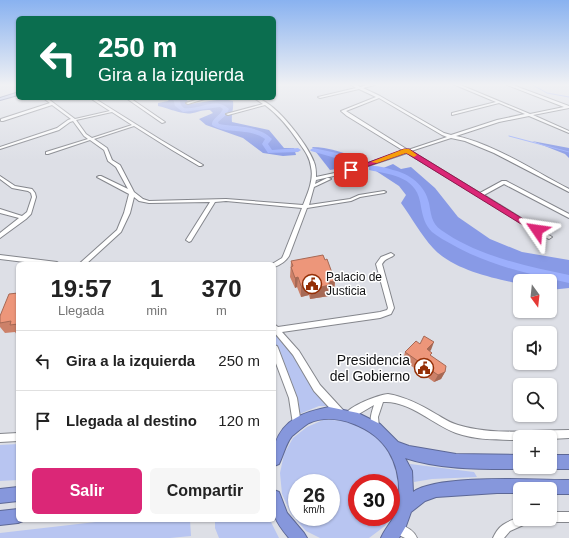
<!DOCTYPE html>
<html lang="es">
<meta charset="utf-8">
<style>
body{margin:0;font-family:Helvetica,sans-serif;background:#f6f6f6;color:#222;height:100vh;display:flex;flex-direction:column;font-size:15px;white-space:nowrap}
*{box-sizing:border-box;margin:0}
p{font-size:13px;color:#767676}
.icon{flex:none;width:22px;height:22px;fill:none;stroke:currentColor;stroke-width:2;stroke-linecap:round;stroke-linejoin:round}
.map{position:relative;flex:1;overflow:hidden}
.drawer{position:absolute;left:16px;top:262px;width:260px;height:260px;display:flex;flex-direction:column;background:#fff;border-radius:6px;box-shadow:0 1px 3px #0004}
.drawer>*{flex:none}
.hud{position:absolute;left:16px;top:16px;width:260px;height:84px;border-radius:6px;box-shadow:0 1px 3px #0004;background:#0b6e4f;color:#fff;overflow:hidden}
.needle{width:26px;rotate:165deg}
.controls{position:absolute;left:513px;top:274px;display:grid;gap:8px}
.controls a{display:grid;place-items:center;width:44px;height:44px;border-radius:6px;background:#fff;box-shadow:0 1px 3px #0004;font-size:20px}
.speed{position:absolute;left:288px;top:474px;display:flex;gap:8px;font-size:20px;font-weight:700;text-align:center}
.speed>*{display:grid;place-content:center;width:52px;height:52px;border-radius:50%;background:#fff;box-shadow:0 1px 3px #0004;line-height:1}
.speed small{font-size:10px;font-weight:400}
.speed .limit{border:6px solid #d22;background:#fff;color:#111}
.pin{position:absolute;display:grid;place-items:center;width:34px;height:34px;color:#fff;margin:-17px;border-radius:8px;box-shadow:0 2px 6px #0006}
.me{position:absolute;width:44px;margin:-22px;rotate:302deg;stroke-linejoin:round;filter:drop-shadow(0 0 3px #0008)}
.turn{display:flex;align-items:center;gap:14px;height:84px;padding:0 16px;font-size:18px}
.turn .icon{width:52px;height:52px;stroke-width:2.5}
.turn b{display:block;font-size:28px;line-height:34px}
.eta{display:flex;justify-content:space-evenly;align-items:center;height:68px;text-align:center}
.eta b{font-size:24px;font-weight:700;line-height:28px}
.primary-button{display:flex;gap:8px;margin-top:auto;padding:8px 16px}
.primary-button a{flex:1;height:46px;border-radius:6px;background:#db2777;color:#fff;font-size:16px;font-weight:700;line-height:46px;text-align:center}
.primary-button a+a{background:#f6f6f6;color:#222}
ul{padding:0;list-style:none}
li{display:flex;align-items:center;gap:12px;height:60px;padding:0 16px;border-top:1px solid #e0e0e0}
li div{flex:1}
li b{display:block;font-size:15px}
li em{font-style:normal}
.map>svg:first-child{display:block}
</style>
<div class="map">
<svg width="569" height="538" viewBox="0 0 569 538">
<rect width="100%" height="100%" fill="#dddfe6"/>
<!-- green -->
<g fill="#b8c5f1" fill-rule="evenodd">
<path d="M 274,332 C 297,353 305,385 328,406 L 319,406 L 297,415 L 299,403 L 274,342 Z"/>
<path d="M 323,420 C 334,420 345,420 356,424 C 390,436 409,483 391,515 L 391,483 L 357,483 L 357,517 L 390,517 L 385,526 L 369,538 L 320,538 L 306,531 L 291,514 L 282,494 L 280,473 L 284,454 L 293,438 L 307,427 ZM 297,483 L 331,483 L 331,517 L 297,517 Z"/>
<polygon points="18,444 18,480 0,481 0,445"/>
<polygon points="410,464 474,472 477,477 432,479 414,482"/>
<polygon points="113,520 190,520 191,536 170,538 0,538 0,533"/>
<polygon points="215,520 270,520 279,538 219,538 215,528"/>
</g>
<!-- forest -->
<g fill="#889ae6">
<path d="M 170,98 L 185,98 L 190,104 L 223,99 L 233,101 C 234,109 231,114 232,122 L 269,130 L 284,148 L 294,148 L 296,155 L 283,156 L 263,153 L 243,138 L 206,125 L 199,119 L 213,113 L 210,110 C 201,109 193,115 184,113 C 176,112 167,108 158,106 L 158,103 L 168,101 Z"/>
<polygon points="532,141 569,148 569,158 565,154"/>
<path d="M 312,147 C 328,147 345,153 359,159 L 348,167 L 330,170 Z"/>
<path d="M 393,164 L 401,169 L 411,167 L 435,188 L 458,217 L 490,239 L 522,252 L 569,260 L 569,288 L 550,290 L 550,281 L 520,281 L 520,284 C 493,278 453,270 433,248 C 421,235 412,218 401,203 L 406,195 L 399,186 L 376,171 Z"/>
</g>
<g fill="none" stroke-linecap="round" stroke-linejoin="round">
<!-- stream -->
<g stroke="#9caffc" stroke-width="1">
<polyline points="531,84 547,93 569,97"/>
<polyline points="509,136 569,152"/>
</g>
<!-- river -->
<g fill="#9caffc" fill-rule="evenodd">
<path d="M 173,98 L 179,98 L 181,105 L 184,108 C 200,110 216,96 229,109 L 226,115 L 218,122 L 219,124 C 236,127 259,125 272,139 L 268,144 L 272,150 L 298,148 L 301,150 L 298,152 L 268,153 L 262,144 L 265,139 C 248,127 226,135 212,125 C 211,119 220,116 223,109 L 220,107 L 183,112 L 175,106 Z"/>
<polygon points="313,148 337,153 361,165 357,167 354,167 332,157 311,151 310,150"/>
<path d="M 369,166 C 377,165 386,168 393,170 C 410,174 425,185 429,203 C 431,213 431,223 441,230 C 478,256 525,266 569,275 L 569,283 C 529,274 488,265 453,245 C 446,241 438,237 432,232 C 425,225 423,217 421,207 C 418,177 394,175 369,170 Z"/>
</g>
<defs>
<g id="minor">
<path d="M 350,84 L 355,84 L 360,87 L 371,84 L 378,84 L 363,88 L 380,96 L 444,133 L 451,135 L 497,120 L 525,114 L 499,103 L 452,115 L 452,113 L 496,102 L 453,84 L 458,84 L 530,114 L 564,107 L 505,84 L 510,84 L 569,106 L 569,108 L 533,115 L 569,131 L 569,133 L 529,116 L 499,122 L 456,136 C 494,144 534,171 569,189 L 569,192 L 494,153 L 465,141 L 451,138 L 411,151 L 480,193 L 502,181 L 506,181 L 569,214 L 569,218 L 504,184 L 484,195 L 552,237 L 549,239 L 547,238 L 407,153 L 347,173 L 316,180 L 315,184 L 327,178 L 329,178 L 331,179 L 314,187 L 309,205 L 350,199 L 359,195 L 384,191 L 386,192 L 384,193 L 360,197 L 351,201 L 307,208 L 289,256 C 286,261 280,265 274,267 L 274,264 L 272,264 L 282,258 L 283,256 L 302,208 L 226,201 L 215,202 L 191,241 L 189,242 L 186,240 L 210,202 L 149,203 L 139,201 L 134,197 L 130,213 L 121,232 L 86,264 L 79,264 L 117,230 L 124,213 L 129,194 L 97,177 L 99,176 L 101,176 L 128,189 L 116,167 L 108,161 L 104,150 L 90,140 L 48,154 L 46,154 L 46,152 L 88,139 L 84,136 L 73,121 L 70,122 L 59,130 L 0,149 L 0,147 L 57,128 L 68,120 L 71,119 L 52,105 L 3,121 L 1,121 L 1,119 L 50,103 L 43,98 L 47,98 L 75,119 L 110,111 L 90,98 L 94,98 L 161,140 L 203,165 L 201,166 L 199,166 L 172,150 L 134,126 L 94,139 L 107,148 L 112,160 L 120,165 L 134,192 L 143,199 L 149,201 L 226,199 L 303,205 C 308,193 314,179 311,167 C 310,158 305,151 300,144 C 290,129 280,116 265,105 L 228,115 L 226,114 L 263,104 L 254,98 C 273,98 308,145 314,162 C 316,167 316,172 316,177 L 344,171 L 404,151 L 347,116 L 341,111 L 376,97 L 359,89 L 320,98 L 318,97 L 356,88 ZM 379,98 L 442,135 L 447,137 L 408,150 L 346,111 ZM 112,112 L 132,125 L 92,138 L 86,134 L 76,120 Z"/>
<polygon points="126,98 130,98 165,122 162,123"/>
<polygon points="202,98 208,98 188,104 186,103"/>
<polygon points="0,176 15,186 32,189 35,193 36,197 31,214 26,219 0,238 0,233 19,218 0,213 0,209 22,216 27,212 32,197 31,193 28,191 12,188 0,179"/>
<path d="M 391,253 L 394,255 C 390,259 386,257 382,264 L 394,308 L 391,314 L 380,318 L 282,332 L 299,351 L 320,385 L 343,410 L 344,413 L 343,416 L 340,417 L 337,416 L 314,391 L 293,355 L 274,332 L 274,324 L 278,327 L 380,312 L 387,310 L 388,308 L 376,264 L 381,257 Z"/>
<polygon points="0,255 57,262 60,264 41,264 0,259"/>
<polygon points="274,345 277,346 278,348 297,398 301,424 300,427 297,428 294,427 293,424 289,398 274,358"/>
<path d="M 388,394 C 406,397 421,405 436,414 C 443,418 450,423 458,425 C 494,436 532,430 569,430 L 569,438 L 550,439 L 550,437 L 520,437 L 520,440 C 499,440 476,440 456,433 C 432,424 409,400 383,402 L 378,417 L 379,427 L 378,430 L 375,431 L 372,430 C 369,421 371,414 374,405 L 352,418 L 349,419 L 346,418 L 345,415 C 349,406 378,395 388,394 Z"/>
<polygon points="18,433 18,441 0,442 0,434"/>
<polygon points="550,512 569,512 569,522 550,522 547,520 546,519 550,519"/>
<path d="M 520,517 L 520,519 L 532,519 L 530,522 L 510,531 L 504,538 L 493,538 C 499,524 507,522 520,517 Z"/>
<path d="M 397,523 C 405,526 414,530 417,538 L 405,538 L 393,532 L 392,528 L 393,524 Z"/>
</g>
<polygon id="major" points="16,93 18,93 18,95 0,100 0,98"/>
<g id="highway">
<path d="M 329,407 L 358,413 L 380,424 L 398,442 L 409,446 L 456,454 L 520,455 L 520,467 L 524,467 L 520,469 C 482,469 442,470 405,458 L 412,471 L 413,492 C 438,474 535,480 569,480 L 569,494 L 550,494 L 550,489 L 520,489 L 520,493 L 497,493 L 436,497 L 425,501 L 411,512 L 406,526 L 399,538 L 381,538 C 387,524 398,517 399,500 C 400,483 398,467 389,452 C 375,428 336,411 309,423 C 304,426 297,432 292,436 C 286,443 283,456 279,464 L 274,466 C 274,459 272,450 275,444 C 284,418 305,412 329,407 Z"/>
<polygon points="550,455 569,455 569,469 550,469 546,467 550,467"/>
<polygon points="18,487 18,501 0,503 0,489"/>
<path d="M 274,490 L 279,492 L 287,513 L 304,533 L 307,538 L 289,538 C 272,517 274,517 274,490 Z"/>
<polygon points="18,509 18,520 24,520 23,521 18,523 0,525 0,511"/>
</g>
</defs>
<!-- minor casing -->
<use href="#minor" stroke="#84868c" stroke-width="2"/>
<!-- major casing -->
<use href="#major" stroke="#5d6896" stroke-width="2"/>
<!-- highway casing -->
<use href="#highway" stroke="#5d6896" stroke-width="2"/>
<!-- minor -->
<use href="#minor" fill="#fff" fill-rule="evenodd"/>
<!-- major -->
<use href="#major" fill="#b6c1ea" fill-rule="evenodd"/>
<!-- highway -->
<use href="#highway" fill="#8697dc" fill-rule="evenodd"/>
</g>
<!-- wall -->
<g fill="#cc8169">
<polygon points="291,261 335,281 334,291 329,292 329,296 310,299 309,295 301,297 297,287 295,288 290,277"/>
<polygon points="18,293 18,335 17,335 15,332 5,333 0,327 0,316"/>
<polygon points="431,350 429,351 431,356 445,372 441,379 434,382 403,360 405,352"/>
</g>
<!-- shaded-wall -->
<g fill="#a66955">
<polygon points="298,277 297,287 295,288 295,278"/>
<polygon points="335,281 334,291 329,292 329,296 310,299 311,289 328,282"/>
<polygon points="309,285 309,295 301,297 301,286"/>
<polygon points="434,342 431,350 424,357 427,349"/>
<polygon points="445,372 441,379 434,382 438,375"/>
</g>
<!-- building -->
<g fill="#ed967a" stroke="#a66955">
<polygon points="323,255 325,260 327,259 335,281 328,282 330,285 311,289 309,285 301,286 298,277 295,278 291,267 293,266 291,261"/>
<polygon points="18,293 18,324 10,325 11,321 0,323 0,316 9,294"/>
<polygon points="424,336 434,342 427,349 432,353 430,355 446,366 445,372 438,375 405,352 416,341 420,344"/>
</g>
<!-- sky -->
<linearGradient id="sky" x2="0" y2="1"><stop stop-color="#89b2f0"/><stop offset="0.53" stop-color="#f0f1f4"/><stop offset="1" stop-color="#f0f1f4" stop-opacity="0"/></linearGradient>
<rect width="569" height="160" fill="url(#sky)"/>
<!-- route -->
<polygon fill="#db2777" stroke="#8e194d" points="404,149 409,149 541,230 537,232 534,232 406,153 354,171 348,170"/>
<!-- slow -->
<polygon fill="#f59e0b" points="404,149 409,149 417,155 414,157 406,153 377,163 371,162"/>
<!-- icons -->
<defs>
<symbol id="civic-ring" viewBox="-11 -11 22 22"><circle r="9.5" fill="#fff" stroke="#942e05" stroke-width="1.5"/><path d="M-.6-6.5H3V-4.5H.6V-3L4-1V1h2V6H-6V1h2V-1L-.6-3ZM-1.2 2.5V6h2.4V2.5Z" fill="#942e05"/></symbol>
</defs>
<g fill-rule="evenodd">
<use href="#civic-ring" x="301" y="273" width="22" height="22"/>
<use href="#civic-ring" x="413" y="357" width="22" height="22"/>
</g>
<g text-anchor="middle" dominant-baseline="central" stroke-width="3" stroke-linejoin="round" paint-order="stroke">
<!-- poi labels -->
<g font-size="12" fill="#111214" stroke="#fff" text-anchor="start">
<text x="326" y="277">Palacio de<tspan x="326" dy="14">Justicia</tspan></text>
</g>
<!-- near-poi labels -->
<g font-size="14" fill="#111214" stroke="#fff" text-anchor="end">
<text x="410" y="360">Presidencia<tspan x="410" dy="16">del Gobierno</tspan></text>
</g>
</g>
</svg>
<div class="controls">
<a><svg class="needle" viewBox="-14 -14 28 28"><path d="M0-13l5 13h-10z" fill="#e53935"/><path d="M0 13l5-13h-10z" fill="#767676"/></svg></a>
<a><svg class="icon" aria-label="sound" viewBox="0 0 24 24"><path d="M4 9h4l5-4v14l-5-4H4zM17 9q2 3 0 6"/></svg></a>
<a><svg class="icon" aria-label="search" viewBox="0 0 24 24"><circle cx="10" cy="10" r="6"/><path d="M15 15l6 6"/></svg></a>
<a>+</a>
<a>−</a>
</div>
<div class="speed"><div>26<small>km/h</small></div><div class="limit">30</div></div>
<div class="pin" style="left:351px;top:170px;background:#d93025"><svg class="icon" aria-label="arrive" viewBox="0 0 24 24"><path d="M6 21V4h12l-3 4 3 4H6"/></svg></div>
<svg class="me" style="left:537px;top:230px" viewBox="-20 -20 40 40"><path d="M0-17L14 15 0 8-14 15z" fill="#db2777" stroke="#fff" stroke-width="4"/></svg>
<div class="hud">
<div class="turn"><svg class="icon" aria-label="left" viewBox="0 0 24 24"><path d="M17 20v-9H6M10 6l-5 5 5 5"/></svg><div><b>250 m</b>Gira a la izquierda</div></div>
</div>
<section class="drawer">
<div class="eta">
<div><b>19:57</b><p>Llegada</p></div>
<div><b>1</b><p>min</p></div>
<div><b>370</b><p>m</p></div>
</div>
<ul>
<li><svg class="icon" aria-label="left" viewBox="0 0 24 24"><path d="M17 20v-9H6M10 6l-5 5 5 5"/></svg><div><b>Gira a la izquierda</b></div><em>250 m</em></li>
<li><svg class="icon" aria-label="arrive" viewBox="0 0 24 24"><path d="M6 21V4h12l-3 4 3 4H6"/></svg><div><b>Llegada al destino</b></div><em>120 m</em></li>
</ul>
<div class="primary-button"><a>Salir</a><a>Compartir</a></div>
</section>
</div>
